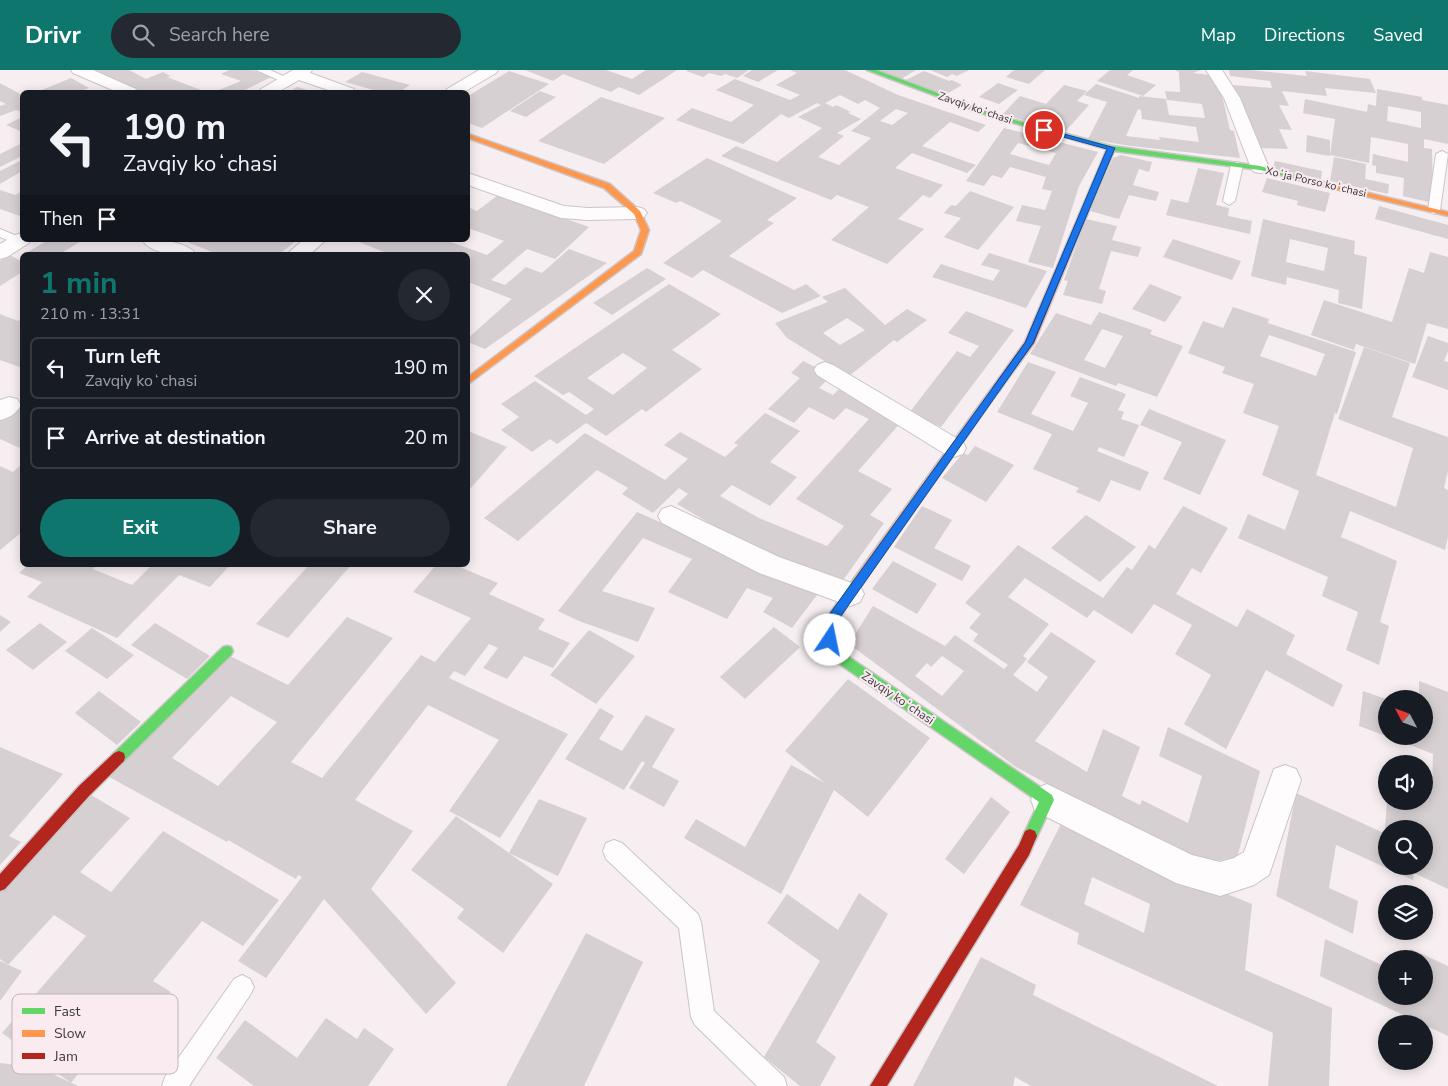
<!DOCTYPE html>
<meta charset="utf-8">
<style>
body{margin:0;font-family:"Nunito Sans",sans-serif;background:#242831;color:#f1f3f6;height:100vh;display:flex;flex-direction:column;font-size:19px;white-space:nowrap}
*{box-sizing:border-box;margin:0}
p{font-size:16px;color:#9ea1a6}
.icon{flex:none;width:28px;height:28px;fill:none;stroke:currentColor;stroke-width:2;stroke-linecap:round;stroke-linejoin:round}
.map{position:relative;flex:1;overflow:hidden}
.panel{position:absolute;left:20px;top:182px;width:450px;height:315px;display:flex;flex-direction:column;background:#171b24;border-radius:8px;box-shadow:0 2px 12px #0003}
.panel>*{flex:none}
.hud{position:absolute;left:20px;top:20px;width:450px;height:152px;border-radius:8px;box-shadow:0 2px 12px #0003;background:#171b24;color:#f1f3f6;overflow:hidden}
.needle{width:32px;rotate:311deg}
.tools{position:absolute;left:1378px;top:620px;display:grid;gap:10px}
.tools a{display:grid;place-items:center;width:55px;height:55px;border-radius:50%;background:#171b24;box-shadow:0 2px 12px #0003;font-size:25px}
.pin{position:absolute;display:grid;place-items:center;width:42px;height:42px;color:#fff;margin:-21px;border:2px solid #fff;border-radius:50%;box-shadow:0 1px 5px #0007}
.me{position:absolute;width:55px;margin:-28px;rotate:11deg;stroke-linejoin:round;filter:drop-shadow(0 0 4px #0008)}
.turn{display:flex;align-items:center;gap:18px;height:105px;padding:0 20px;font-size:22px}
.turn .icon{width:65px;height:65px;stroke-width:2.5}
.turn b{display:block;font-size:35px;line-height:42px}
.then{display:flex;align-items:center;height:48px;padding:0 20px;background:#0003;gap:10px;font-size:19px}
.round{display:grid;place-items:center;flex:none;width:52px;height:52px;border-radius:26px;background:#242831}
.head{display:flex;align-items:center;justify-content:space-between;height:85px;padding:0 20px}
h1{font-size:30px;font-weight:700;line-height:38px;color:#0f766e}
.button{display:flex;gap:10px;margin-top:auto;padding:10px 20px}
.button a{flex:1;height:58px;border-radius:30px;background:#0f766e;color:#fff;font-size:20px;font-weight:700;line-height:58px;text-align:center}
.button a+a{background:#242831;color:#f1f3f6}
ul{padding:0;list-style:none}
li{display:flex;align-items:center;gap:15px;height:62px;margin:0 10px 8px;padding:0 10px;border:2px solid #363941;border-radius:8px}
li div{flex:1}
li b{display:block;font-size:19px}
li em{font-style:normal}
header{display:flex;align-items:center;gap:30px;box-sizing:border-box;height:70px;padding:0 25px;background:#0f766e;color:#fff}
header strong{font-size:24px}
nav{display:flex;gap:28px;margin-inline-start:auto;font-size:18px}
.search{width:350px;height:45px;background:#242831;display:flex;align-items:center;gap:12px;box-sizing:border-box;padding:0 18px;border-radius:28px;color:#9ea1a6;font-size:19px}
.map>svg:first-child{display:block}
</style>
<header>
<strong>Drivr</strong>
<div class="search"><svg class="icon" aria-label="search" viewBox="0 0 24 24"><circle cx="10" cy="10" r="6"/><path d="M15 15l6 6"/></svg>Search here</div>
<nav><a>Map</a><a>Directions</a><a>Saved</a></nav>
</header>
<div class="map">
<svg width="1448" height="1016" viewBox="0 0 1448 1016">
<rect width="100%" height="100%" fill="#f6eef0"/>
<!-- building -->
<g fill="#d6d0d2" fill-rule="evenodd">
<polygon points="93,0 129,0 146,9 163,2 171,6 167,7 206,22 135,22"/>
<polygon points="229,0 252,0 271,7 241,22 214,22 241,11 221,4"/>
<polygon points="525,0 606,0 632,9 646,0 677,0 639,25 619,17 611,22 563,4 553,11"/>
<polygon points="688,0 749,0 737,8 725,4 721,6 709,3 703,7 686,1"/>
<polygon points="752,0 778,0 758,12 743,6"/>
<path d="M 790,0 L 845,0 L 898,25 L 986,55 L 978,62 L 950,52 L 922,76 L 976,95 L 967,103 L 912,83 L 895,98 L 943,115 L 930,128 L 923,125 L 898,149 L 924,159 L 887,194 L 831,170 L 869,137 L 837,125 L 831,130 L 721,86 L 736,76 L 777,92 L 822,58 L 798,47 L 821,35 L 817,33 L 789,48 L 781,44 L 743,74 L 676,50 L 692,38 L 731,52 L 754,35 L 716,20 L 735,9 L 790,30 L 800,25 L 776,15 L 797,3 ZM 840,25 L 858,34 L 865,30 L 880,38 L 851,61 L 871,68 L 839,95 L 818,87 L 844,66 L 837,63 L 861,49 L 848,43 L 851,42 L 836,35 L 833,37 L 825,33 ZM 896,39 L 908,43 L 892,55 L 880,51 Z"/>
<polygon points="880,0 916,0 901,9"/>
<polygon points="930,0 969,0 957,6 952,4 947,7"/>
<polygon points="1014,0 1045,0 1029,14 1006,7"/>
<polygon points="1110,0 1133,0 1127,5 1156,15 1143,26 1097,11"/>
<path d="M 1175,0 L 1201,0 L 1193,3 L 1211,5 L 1214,15 L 1220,16 L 1230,60 L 1234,61 L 1240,88 L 1131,76 L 1088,69 L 1107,32 L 1084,25 L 1096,14 L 1139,28 L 1139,26 L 1166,29 L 1169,45 L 1205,48 L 1202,34 L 1167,30 L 1165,21 L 1180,22 L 1179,2 ZM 1138,39 L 1141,40 L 1142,49 L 1196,57 L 1199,72 L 1159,67 L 1160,70 L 1126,66 Z"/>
<polygon points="1229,0 1250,0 1307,6 1305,1 1370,9 1376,23 1325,18 1327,26 1282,21 1289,36 1279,35 1292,60 1279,59 1288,79 1261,78 1233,15 1272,18 1270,11 1230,6"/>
<polygon points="509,1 549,14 482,58 468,53 468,26"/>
<polygon points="924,1 949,11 952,10 962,15 943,26 906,10"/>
<polygon points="362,2 410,15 399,22 381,22 345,12"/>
<polygon points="71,8 89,18 78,22 70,20 64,22 37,22"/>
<polygon points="0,13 22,25 22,40 19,41 16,40 0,46 0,36 6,34 0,31"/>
<polygon points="998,13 1018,20 999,34 979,27"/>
<polygon points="1064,15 1087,21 1077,31 1089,35 1064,63 1003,44 1020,26 1046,34"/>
<polygon points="297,17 315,22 289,22"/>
<path d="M 1377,19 L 1422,27 L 1422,30 L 1448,35 L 1448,74 L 1424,69 L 1424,78 L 1432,79 L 1433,133 L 1403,126 L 1404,108 L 1376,103 L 1376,96 L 1372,95 L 1373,84 L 1408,92 L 1408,74 L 1371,67 L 1369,93 L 1330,85 L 1335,49 L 1303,43 L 1305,29 L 1367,42 L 1368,34 L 1376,36 ZM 1388,36 L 1421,42 L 1421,58 L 1387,51 Z"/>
<polygon points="540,21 556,27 526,47 510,41"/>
<polygon points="601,27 665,48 604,94 538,71"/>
<polygon points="22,47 22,62 6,55"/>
<path d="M 1004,58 L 1098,82 L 1079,116 L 1053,198 L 1028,192 L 1041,156 L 1016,151 L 1022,135 L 1045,140 L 1052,121 L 1042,119 L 1046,107 L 1010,97 L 1002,108 L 992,105 L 984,116 L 966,111 ZM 1018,73 L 1056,83 L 1049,95 L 1010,84 Z"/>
<polygon points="1307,65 1330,70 1330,86 1306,82"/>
<polygon points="22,73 22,86 0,97 0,84"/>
<polygon points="1121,85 1152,92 1149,102 1139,99 1133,115 1159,122 1156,131 1129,125 1119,149 1090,141 1113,88"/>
<polygon points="1334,87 1366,94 1365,109 1389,114 1388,124 1330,111"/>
<polygon points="707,88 797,128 767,150 774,153 729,186 794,220 806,214 821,226 782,243 703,200 692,208 663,193 722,151 680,131 676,133 653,123"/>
<polygon points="22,90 22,101 0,114 0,101"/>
<polygon points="1275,91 1322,101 1321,109 1273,98"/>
<polygon points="1198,98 1224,103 1216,135 1229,138 1228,146 1252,151 1250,164 1166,145 1171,129 1188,133"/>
<polygon points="1267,108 1330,123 1325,142 1297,135 1298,131 1262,122"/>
<polygon points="0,120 15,125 22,121 22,145 20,146 0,139"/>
<polygon points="970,121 1014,137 978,180 944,167 961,148 944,143 951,135 956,136"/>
<polygon points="498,125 589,157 555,189 527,179 491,210 505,215 526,197 542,203 569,179 607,193 485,279 468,272 468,268 512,229 468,212 468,185 381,185 384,182 354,170 445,170 487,185 504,171 468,158 468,137 477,141"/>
<polygon points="1379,136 1448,155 1448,169 1375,149"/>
<polygon points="1086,149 1117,156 1112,170 1141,177 1138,187 1111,181 1099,219 1106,221 1102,234 1063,225 1068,211 1064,210"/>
<path d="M 1263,149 L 1355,171 L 1354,184 L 1367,187 L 1362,239 L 1338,233 L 1339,220 L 1287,207 L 1286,215 L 1251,206 ZM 1290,169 L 1328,178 L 1324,201 L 1286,192 Z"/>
<polygon points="1173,169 1241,191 1232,210 1163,187"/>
<polygon points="48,170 83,170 58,185 36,185 28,182"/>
<polygon points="182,170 297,170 278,185 220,185"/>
<polygon points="1430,182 1448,187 1448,259 1427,253 1415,294 1356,274 1354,280 1311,265 1324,230 1392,252 1409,198 1424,203"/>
<polygon points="989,183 1047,201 1026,238 932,207 941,194 993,211 1000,200 981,195"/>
<polygon points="10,185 22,192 22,202 0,216 0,191"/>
<polygon points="647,198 666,209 612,245 593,233"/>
<path d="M 669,214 L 721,244 L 672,280 L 702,299 L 646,342 L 642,339 L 606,366 L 586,353 L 557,374 L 550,369 L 532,382 L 501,360 L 519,347 L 501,334 L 535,311 L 586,345 L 594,339 L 569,322 L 563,325 L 534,306 ZM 623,283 L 647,298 L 613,325 L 587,308 Z"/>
<polygon points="1150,214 1182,227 1165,252 1132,239"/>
<path d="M 845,218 L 885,255 L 907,239 L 927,250 L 897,272 L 894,270 L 849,306 L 787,268 L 775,253 L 828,232 L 822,227 ZM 847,248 L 865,260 L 840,275 L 823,263 Z"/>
<path d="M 1233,237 L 1269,249 L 1268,253 L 1356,282 L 1337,344 L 1335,343 L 1316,405 L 1396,437 L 1413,378 L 1338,349 L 1364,277 L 1410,293 L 1392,347 L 1448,367 L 1448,401 L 1444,418 L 1448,420 L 1448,467 L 1445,480 L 1350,441 L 1341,467 L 1397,491 L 1380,552 L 1389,556 L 1379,595 L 1346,580 L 1358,542 L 1322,526 L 1328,507 L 1238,468 L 1248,444 L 1285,460 L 1299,421 L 1262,405 L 1279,356 L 1243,343 L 1254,314 L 1222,303 L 1225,297 L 1188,283 L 1203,251 L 1223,258 ZM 1269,265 L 1325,284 L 1316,306 L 1260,286 Z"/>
<polygon points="966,241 1014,260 941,357 909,343 957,281 970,287 979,276 948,263"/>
<path d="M 1099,242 L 1152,260 L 1150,264 L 1183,276 L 1157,327 L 1118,313 L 1116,316 L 1030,284 L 1056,243 L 1091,255 ZM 1102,259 L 1123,266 L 1105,298 L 1084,290 Z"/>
<polygon points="0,244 18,251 22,248 22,298 0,290"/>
<polygon points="1428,266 1448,273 1448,281 1444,291 1448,292 1448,320 1412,307"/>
<polygon points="803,291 832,305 819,318 833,325 843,315 903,350 858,401 892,419 870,445 884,453 841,513 738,470 677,434 688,424 679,418 653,443 622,424 628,418 597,400 518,471 484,448 585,363 665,410 688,389 664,375 680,362 725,387 738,375 734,373 765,343 800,361 770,392 797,407 770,436 732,415 720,426 759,448 827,476 844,456 796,429 869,349 846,338 834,350 809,337 794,353 768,339 800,308 791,303"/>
<polygon points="1028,292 1056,302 1031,344 1073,361 1088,333 1070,326 1080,307 1126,324 1118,340 1124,342 1121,349 1139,355 1124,387 1099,377 1097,381 1149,402 1140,421 1111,410 1100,432 1076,422 1079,418 1033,399 1052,364 997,342"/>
<polygon points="22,332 22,379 0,369 0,346"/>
<polygon points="1149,339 1226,370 1200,425 1163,409 1182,372 1140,355"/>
<polygon points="468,361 507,377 469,420 468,420"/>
<polygon points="975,376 1014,395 986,432 942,408 963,383 968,385"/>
<polygon points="22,394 22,462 0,480 0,396 13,402"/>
<polygon points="922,436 952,450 934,478 971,496 962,511 894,477"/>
<path d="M 1183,436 L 1228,458 L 1201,503 L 1192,498 L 1176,524 L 1237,557 L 1247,539 L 1295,565 L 1286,584 L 1343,615 L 1333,637 L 1266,600 L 1226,679 L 1184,654 L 1211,605 L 1175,584 L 1192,555 L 1154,534 L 1132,564 L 1094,540 L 1087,548 L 1025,508 L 1008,527 L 1049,554 L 1023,586 L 1027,589 L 1013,605 L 1037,622 L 1048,607 L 1027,592 L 1051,562 L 1096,591 L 1035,671 L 1087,702 L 1103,659 L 1140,677 L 1122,726 L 1140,735 L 1142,730 L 1188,753 L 1202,706 L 1159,686 L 1168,657 L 1260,701 L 1237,788 L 1195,794 L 1016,697 L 849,574 L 873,536 L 945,576 L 955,565 L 1004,599 L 1008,595 L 973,571 L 978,564 L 969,558 L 981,544 L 965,533 L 1018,475 L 1103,528 L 1127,497 L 1132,500 L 1149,475 L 1155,479 ZM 942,586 L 964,601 L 942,626 L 915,606 L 927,593 L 931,597 Z"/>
<polygon points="637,442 746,490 820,521 792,558 763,542 773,528 747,518 727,549 668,522 692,489 643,468 602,521 655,538 638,572 579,551 558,541"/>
<polygon points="1086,445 1136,477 1100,512 1051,478"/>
<polygon points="893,491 937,514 917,544 872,519"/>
<polygon points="28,495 97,495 93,499 132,515 152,495 230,495 210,517 179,505 117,568 27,527 42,512 19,503"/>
<polygon points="309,495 351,495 288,568 256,554"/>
<path d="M 436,495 L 455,495 L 498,513 L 489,524 L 545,549 L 538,559 L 570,573 L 553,598 L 524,586 L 507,609 L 483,598 L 498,578 L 489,574 L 465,606 L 454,601 L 449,608 L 568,664 L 500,768 L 449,741 L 499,670 L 428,635 L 355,730 L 413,761 L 371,819 L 456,913 L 426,944 L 324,829 L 266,908 L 238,891 L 302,807 L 298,805 L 296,809 L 228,770 L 227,772 L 104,704 L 230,586 L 288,615 L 347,547 L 393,568 L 291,692 L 322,708 L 421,585 L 435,592 L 471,548 L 413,522 ZM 231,626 L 277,652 L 218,716 L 172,688 Z"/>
<polygon points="0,545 11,552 0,562"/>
<polygon points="40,553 67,572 33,600 6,580"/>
<polygon points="155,553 210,586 187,609 131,575"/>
<polygon points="774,557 800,577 745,629 720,607"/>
<polygon points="92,558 134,585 107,609 65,581"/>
<polygon points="589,560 635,586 596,634 550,605"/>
<polygon points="848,609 930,668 868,747 834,720 781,824 684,768 696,749 745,777 791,695 825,713 785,681"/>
<polygon points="1419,611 1448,622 1448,819 1414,803 1413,810 1336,775 1329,818 1358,831 1353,864 1276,826 1296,723 1386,764 1386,796 1424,796 1424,759 1385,759 1387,731 1424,731 1424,717 1432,720 1433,684 1387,666 1424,666 1424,629 1419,629"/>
<polygon points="99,621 141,652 117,675 75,643"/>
<polygon points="1363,621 1386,629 1386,666 1359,656"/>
<polygon points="600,638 614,646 599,669 622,681 646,645 675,659 652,697 679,711 664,737 629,718 645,693 642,691 624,720 565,689"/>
<polygon points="0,677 63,704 9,766 21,772 0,795"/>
<polygon points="91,725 130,748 80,802 111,822 163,761 279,830 243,876 202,851 153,911 171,922 122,984 103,972 71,1013 2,963 86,866 54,845 8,895 0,889 0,820"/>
<polygon points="991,727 1010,742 964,804 945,789"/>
<polygon points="539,729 587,748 558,806 509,783"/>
<polygon points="456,746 553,814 503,883 457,848 464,839 411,800"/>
<path d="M 1064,748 L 1207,816 L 1252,834 L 1245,900 L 1332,938 L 1329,1016 L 1268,1016 L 1273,963 L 1077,874 L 1079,863 L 1020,835 ZM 1092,807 L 1150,834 L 1144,863 L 1084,834 Z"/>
<polygon points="859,823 888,844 816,972 836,987 820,1016 800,1016 764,987 820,891 767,853 787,824 838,860"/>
<polygon points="586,863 643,892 584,1016 506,1016"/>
<polygon points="1325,869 1386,897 1386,926 1424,926 1424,889 1411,889 1411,879 1448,896 1448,966 1320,906"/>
<polygon points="981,887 1036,915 1033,925 1218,1016 1031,1016 1015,1007 1013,1016 913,1016"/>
<polygon points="0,891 22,901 0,931"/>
<polygon points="326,948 357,969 364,958 394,979 368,1016 254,1016 216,988 245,950 297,988"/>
<polygon points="0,993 40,998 78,1016 0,1016"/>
</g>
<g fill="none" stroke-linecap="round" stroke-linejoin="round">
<defs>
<g id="lane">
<polygon points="256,0 270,0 292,10 287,13 283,12"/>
<polygon points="1442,81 1448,84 1440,140 1434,144 1428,140 1436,84"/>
<polygon points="1237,92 1243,95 1235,131 1229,135 1223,131 1231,95"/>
<polygon points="0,159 22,168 22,170 26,171 20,175 0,167"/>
<polygon points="614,770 622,773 698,844 701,852 714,941 784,1007 787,1016 757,1016 695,955 691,947 679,858 606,789 603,781 606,773"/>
<polygon points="242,905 250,909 254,917 250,925 189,1016 162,1016 165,1007 234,909"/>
</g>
<g id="street">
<polygon points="71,0 93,0 136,19 138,22 117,22 73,3"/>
<polygon points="293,0 312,0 310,3 354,19 356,22 334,22 299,10 278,22 259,22 261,19"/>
<polygon points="479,0 498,0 496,3 464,22 445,22 447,19"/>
<polygon points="1206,0 1222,0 1240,28 1269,98 1266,102 1260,103 1254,102 1251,98 1224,28"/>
<polygon points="468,103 564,136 588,138 637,137 644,139 647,143 644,147 637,149 588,150 561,148 468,115"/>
<polygon points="22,163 22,170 31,170 29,173 7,187 0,189 0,174 15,165"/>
<path d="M 142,170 C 159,170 186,170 197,185 C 180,185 153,186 142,170 Z"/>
<polygon points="303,170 326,170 309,185 286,185"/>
<polygon points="825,292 833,295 963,372 966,378 963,384 954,387 945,384 817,305 814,300 817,295"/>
<path d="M 9,327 L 17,329 L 21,335 C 16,344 9,348 0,350 L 0,330 Z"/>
<polygon points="671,436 779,487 860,516 864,524 860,532 850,536 759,503 662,453 658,446 662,439"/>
<polygon points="1285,695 1296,699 1301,710 1269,805 1254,815 1220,826 1176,813 1035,741 1031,730 1035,719 1047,714 1192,785 1220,792 1234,788 1244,782 1274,699"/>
</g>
<g id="fast">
<polygon points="867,0 876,0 996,45 1111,76 1260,96 1305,108 1301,110 1260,100 1114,81 1087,145 1083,147 1079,145 1107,79 992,47"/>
<polygon points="857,508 861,510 863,513 836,553 836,569 846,585 1052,725 1054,730 1035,771 1030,773 1025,771 1023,766 1039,732 838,593 824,570 824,552 853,510"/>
<polygon points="227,576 231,577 233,581 231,585 124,691 119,693 114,691 113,687 114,683 223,577"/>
</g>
<g id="slow">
<polygon points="468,64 610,114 640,141 649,160 641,184 468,314 468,307 634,181 641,160 634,144 604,118 468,68"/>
<polygon points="1298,106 1448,142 1448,146 1298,110"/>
<polygon points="995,317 1000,320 998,322 861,516 853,516 851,513 853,510 992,318"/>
</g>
<g id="jam">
<polygon points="1080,143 1087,145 1034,273 998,322 992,322 992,318 1025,272"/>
<polygon points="119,681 124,683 125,687 124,691 89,726 5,819 0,821 0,804 79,716 114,683"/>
<polygon points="1030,759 1035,761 1037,766 1029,785 887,1016 870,1016 1019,775 1025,761"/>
</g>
</defs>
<!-- lane casing -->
<use href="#lane" stroke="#cbc5c7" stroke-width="2"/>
<!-- street casing -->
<use href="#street" stroke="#cbc5c7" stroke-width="2"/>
<!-- fast casing -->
<use href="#fast" stroke="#cbc5c7" stroke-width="3"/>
<!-- slow casing -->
<use href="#slow" stroke="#cbc5c7" stroke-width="3"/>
<!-- jam casing -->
<use href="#jam" stroke="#cbc5c7" stroke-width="3"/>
<!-- lane -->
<use href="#lane" fill="#fefcfd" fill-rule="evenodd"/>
<!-- street -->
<use href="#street" fill="#fefcfd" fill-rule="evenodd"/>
<!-- fast -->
<use href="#fast" fill="#63d668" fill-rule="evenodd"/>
<!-- slow -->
<use href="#slow" fill="#ff974d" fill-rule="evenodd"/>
<!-- jam -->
<use href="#jam" fill="#b3261e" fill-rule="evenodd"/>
</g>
<!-- route -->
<polygon fill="#1a73e8" stroke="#114b97" points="1042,58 1115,78 1033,273 836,553 834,574 830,575 825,574 824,570 826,549 1025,273 1107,79 1042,61"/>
<g text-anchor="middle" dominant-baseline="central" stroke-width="4" stroke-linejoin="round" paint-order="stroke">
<!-- far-street labels -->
<g font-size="11" fill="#3d383a" stroke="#f9ebef">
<text transform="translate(975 38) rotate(19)">Zavqiy koʻchasi</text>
<text transform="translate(1316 112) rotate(13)">Xoʻja Porso koʻchasi</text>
</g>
<!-- street labels -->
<g font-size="12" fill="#3d383a" stroke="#f9ebef">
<text transform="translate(898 628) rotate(34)">Zavqiy koʻchasi</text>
</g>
</g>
<!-- legend -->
<rect x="12" y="924" width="166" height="80" rx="8" fill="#f9ebef" stroke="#c1b5b9" stroke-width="1"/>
<rect x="22" y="938" width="23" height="6" fill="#63d668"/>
<rect x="22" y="960" width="23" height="7" fill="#ff974d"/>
<rect x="22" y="983" width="23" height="6" fill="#b3261e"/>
<g font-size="14" fill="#3d383a">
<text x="54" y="946">Fast</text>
<text x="54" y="968">Slow</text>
<text x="54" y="991">Jam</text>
</g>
</svg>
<div class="tools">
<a><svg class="needle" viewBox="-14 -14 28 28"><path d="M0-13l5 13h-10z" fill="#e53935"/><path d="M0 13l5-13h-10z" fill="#9ea1a6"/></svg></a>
<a><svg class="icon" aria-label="sound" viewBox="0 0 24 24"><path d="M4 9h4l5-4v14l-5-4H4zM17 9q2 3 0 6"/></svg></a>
<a><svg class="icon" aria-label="search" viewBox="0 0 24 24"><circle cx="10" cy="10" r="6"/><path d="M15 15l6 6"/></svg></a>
<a><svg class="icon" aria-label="layers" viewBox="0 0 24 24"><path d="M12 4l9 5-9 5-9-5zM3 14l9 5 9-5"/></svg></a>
<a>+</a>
<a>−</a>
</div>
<div class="pin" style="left:1044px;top:60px;background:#d93025"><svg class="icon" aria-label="arrive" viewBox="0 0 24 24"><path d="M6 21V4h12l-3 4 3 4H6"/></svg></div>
<svg class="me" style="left:830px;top:570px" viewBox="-20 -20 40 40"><circle r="19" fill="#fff"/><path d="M0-13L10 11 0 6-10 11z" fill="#1a73e8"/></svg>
<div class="hud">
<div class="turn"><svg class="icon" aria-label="left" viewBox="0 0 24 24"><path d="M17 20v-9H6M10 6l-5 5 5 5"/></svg><div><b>190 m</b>Zavqiy koʻchasi</div></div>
<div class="then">Then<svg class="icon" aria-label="arrive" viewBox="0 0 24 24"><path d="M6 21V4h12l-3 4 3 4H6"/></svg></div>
</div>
<section class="panel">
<div class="head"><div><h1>1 min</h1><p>210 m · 13:31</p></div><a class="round"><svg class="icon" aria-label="close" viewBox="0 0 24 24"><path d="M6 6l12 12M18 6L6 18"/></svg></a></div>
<ul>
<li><svg class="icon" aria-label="left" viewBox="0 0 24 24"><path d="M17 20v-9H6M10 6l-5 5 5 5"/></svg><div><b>Turn left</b><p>Zavqiy koʻchasi</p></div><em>190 m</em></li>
<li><svg class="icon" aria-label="arrive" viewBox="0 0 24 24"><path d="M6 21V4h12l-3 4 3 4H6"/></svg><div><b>Arrive at destination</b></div><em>20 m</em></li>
</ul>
<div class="button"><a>Exit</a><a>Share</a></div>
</section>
</div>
